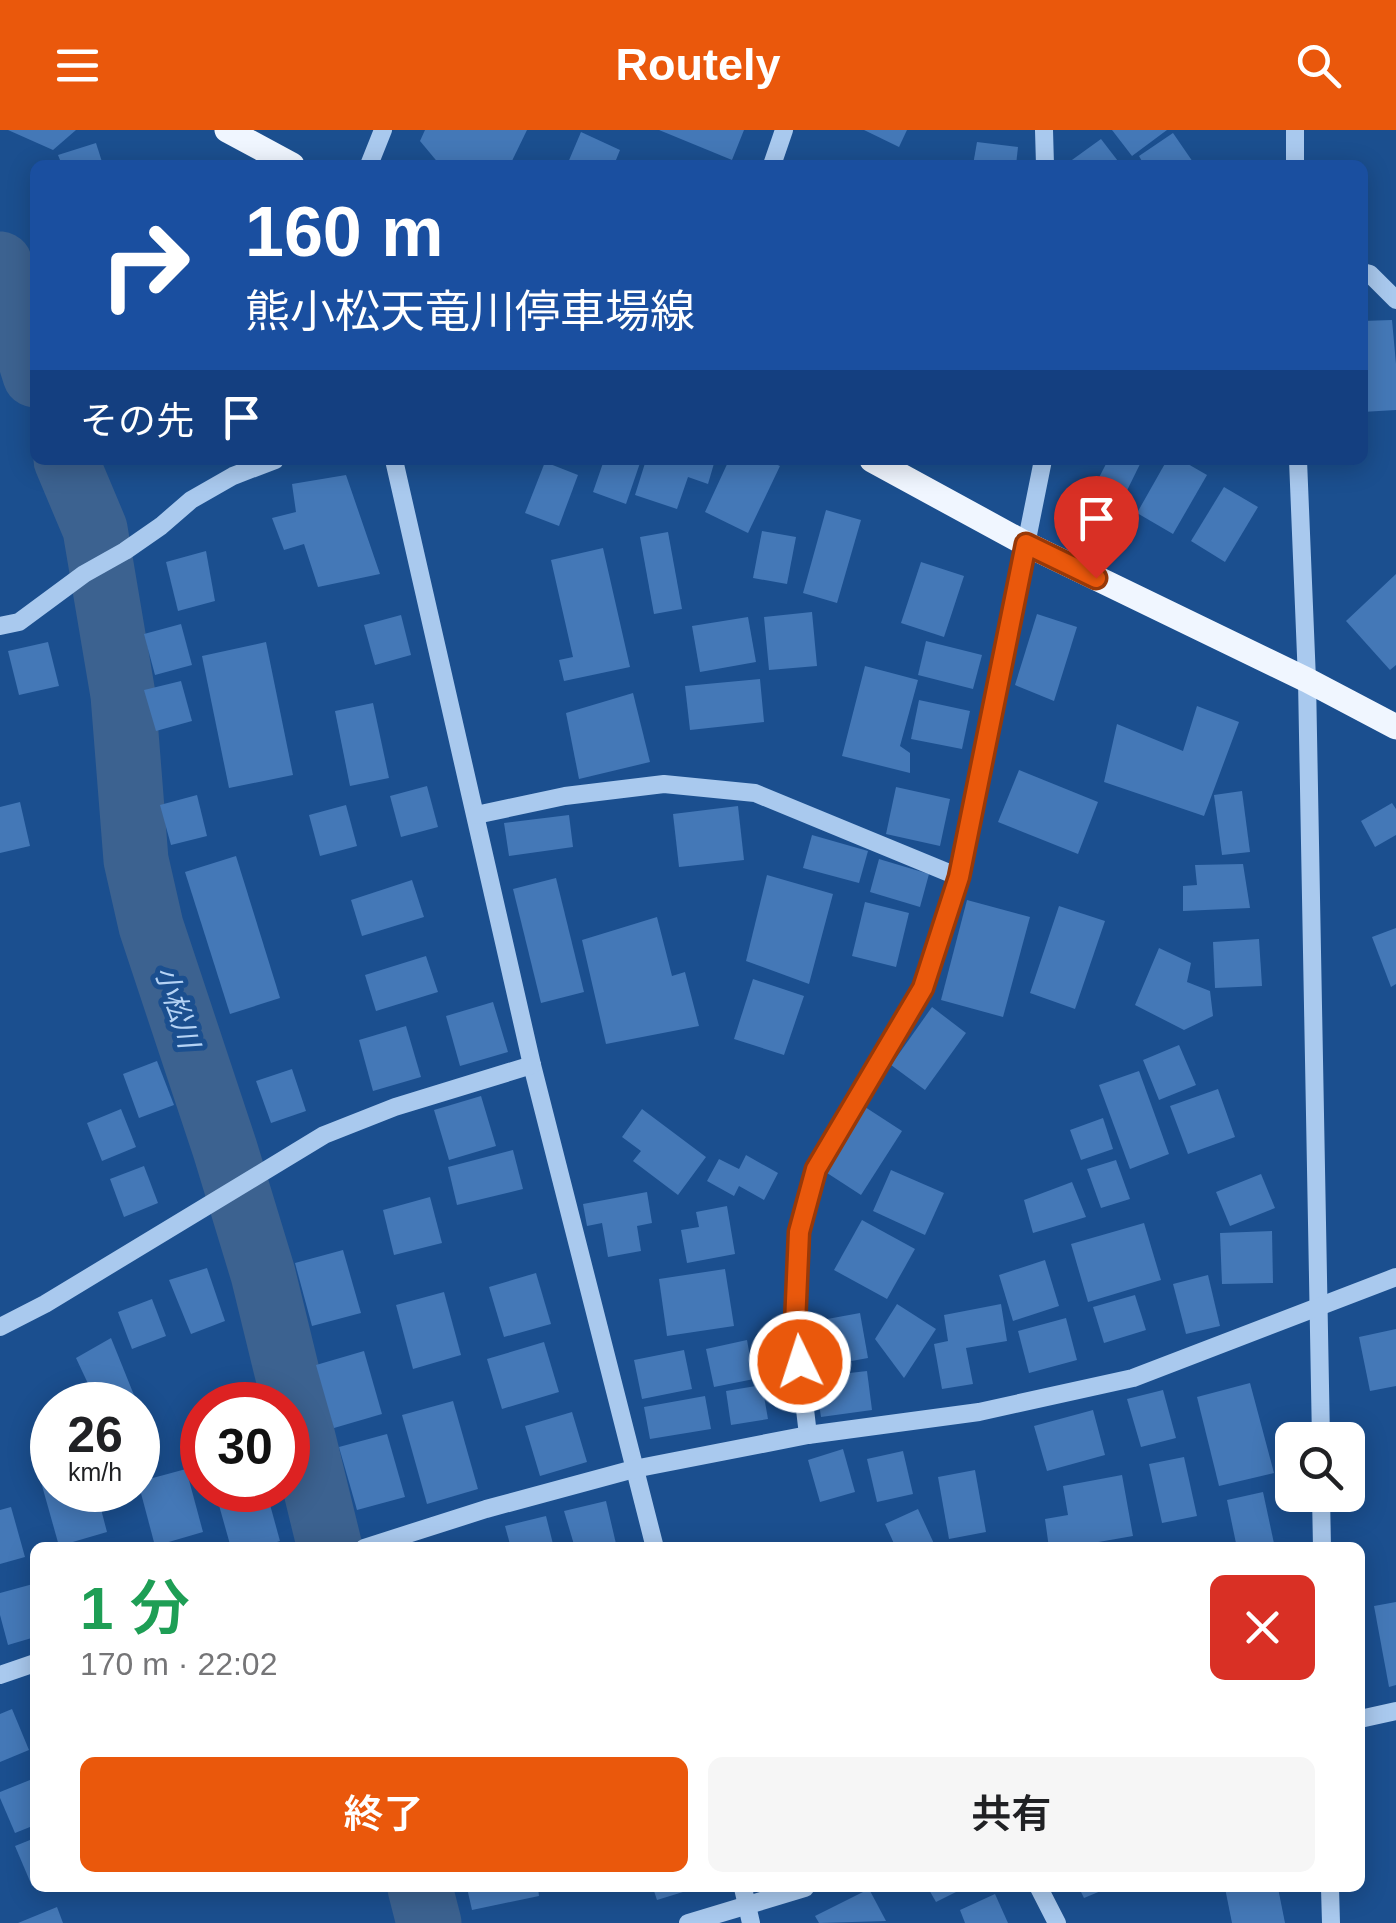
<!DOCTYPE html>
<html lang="ja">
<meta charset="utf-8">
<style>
body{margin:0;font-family:Helvetica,"Noto Sans JP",sans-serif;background:#f6f6f6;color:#202124;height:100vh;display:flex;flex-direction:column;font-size:38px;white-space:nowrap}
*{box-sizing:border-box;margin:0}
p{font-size:32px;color:#757577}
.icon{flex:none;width:55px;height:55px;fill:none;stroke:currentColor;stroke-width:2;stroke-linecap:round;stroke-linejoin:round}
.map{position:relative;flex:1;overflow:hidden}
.sheet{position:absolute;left:30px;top:1412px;width:1335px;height:350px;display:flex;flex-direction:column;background:#fff;border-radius:15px;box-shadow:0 5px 25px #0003}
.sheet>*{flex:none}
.top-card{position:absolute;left:30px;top:30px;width:1338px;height:305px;border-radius:15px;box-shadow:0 5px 25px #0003;background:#1a4fa0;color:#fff;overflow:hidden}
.buttons{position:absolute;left:1275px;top:1292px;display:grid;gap:20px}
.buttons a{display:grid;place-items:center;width:90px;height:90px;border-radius:15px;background:#fff;box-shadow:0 5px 25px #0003;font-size:50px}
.speed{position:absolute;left:30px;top:1252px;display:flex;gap:20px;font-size:50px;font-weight:700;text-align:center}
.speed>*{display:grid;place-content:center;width:130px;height:130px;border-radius:50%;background:#fff;box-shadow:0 5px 25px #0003;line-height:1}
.speed small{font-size:25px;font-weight:400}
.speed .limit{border:15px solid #d22;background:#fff;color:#111}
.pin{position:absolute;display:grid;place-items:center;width:85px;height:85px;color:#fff;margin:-102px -42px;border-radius:50% 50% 50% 0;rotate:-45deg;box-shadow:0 0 10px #0007}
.pin .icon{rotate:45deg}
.me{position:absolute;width:110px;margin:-55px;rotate:356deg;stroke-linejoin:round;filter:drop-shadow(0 0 8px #0008)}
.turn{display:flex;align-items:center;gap:35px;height:210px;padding:0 50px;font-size:45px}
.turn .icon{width:130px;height:130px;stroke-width:2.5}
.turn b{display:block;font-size:70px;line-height:85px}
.then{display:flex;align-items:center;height:95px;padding:0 50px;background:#0003;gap:20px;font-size:38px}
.round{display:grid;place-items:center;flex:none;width:105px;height:105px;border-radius:15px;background:#f6f6f6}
.headline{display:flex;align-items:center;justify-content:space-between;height:170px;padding:0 50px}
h1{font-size:60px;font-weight:600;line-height:75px;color:#1e9e55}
.button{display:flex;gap:20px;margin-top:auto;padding:20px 50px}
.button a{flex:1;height:115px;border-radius:15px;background:#ea580c;color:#fff;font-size:40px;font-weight:600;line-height:115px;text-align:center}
.button a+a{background:#f6f6f6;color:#202124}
header{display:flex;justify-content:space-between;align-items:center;height:130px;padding:0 50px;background:#ea580c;color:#fff;font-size:45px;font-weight:600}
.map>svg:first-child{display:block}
</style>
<header><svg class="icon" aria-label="menu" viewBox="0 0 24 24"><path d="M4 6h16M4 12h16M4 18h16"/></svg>Routely<svg class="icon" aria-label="search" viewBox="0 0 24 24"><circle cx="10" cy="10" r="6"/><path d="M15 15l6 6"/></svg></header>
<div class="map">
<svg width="1396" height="1793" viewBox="0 0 1396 1793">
<rect width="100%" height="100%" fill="#1b4f8f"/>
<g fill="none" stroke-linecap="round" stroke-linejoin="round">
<!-- river -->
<g stroke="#3c6290" stroke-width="65">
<polyline points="0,134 35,245"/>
<polyline points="66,330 95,399 123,565 136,730 151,796 225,1019 263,1144 330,1418"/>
<polyline points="420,1758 429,1793"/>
</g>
</g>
<!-- building -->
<g fill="#4478b7">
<polygon points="8,0 76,0 53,20"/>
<polygon points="425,0 527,0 510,35 440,35 420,11"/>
<polygon points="659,0 744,0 732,30"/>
<polygon points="864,0 907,0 899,17"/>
<polygon points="1112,0 1167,0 1132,26"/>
<polygon points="581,2 620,20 614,35 567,35"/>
<polygon points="1173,3 1195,35 1144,35 1139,26"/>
<polygon points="1101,9 1121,35 1065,35"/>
<polygon points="977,12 1018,17 1016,35 973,35"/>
<polygon points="96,13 103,35 62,35 58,25"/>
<polygon points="1392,190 1396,234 1396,280 1362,282 1362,191"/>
<polygon points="604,330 641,330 626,374 593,362"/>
<polygon points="646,330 715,330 708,354 688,347 677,379 635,365"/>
<polygon points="729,330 767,330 780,336 748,403 705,382"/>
<polygon points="1108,330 1142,330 1112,391 1084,377"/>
<polygon points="1167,330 1181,330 1207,345 1173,404 1137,383"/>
<polygon points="545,332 578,345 559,396 525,383"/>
<polygon points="346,345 380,444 318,457 304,414 284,420 272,388 296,382 292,354"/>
<polygon points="1224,357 1258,377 1225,432 1191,411"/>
<polygon points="826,380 861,390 837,473 803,463"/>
<polygon points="762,401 796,407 787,454 753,448"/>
<polygon points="668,402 682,479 654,484 640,407"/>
<polygon points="603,418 630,537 564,551 559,530 573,527 551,430"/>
<polygon points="206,421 215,471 178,481 166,432"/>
<polygon points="921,432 964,446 944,507 901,493"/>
<polygon points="1396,444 1396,535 1390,540 1346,491"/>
<polygon points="812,482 817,536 769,540 764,487"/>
<polygon points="1037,484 1077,497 1054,571 1015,555"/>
<polygon points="401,485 411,525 375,535 364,495"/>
<polygon points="748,487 756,532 700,542 692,496"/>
<polygon points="181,494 192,535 155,545 144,504"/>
<polygon points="926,511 982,525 973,559 918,545"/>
<polygon points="48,512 59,556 19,565 8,521"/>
<polygon points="266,512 293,645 229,658 202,526"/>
<polygon points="865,536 918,550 900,616 910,623 910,643 842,626"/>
<polygon points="760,549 764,592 690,600 685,556"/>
<polygon points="181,551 192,591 156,601 144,560"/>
<polygon points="633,563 650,632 579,649 566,583"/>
<polygon points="919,570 970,581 962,619 911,609"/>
<polygon points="373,573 389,648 350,656 335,581"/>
<polygon points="1197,576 1239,592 1204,686 1104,652 1117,594 1183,621"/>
<polygon points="1019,640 1098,672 1078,724 998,692"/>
<polygon points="427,656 438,697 401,707 390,666"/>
<polygon points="896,657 950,669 940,716 886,704"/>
<polygon points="1242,661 1250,722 1222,725 1214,665"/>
<polygon points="197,665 207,706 171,715 160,675"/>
<polygon points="20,672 30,716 0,723 0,677"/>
<polygon points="1392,673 1396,679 1396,705 1375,717 1361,691"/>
<polygon points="346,675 357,716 320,726 309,685"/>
<polygon points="738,676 744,730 679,737 673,684"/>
<polygon points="569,685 573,717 509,726 504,693"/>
<polygon points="812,705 868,721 859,753 803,738"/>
<polygon points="236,726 280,868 230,884 185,742"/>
<polygon points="879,729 929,744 920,777 870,762"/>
<polygon points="1243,734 1250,778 1183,781 1183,756 1197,755 1195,735"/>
<polygon points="767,745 833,764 809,854 746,831"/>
<polygon points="556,748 584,862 541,873 513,759"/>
<polygon points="412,750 424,787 362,806 351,770"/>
<polygon points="967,770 1030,787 1003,887 941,870"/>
<polygon points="865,772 909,783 896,837 852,826"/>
<polygon points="1059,776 1105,791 1075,879 1030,863"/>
<polygon points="657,787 672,846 685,842 699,896 606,914 582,810"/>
<polygon points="1396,798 1396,854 1391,857 1372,807"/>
<polygon points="1259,809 1262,856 1215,858 1213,812"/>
<polygon points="1159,818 1191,833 1187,852 1210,861 1213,886 1184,900 1135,875"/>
<polygon points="426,826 438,862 376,881 365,845"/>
<polygon points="753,849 804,866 784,925 734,909"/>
<polygon points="493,872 508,922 460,936 446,886"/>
<polygon points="932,877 966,903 925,960 891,935"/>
<polygon points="406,896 421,947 373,961 359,910"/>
<polygon points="1179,915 1196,955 1159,970 1143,930"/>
<polygon points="157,931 174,975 139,988 123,944"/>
<polygon points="292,939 306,981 271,993 256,951"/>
<polygon points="1139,941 1169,1024 1130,1039 1099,955"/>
<polygon points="1218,959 1235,1007 1188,1024 1170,976"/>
<polygon points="481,966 496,1016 449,1030 434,980"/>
<polygon points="865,977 902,1001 861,1065 824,1041"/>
<polygon points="121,979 136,1017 102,1031 87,993"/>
<polygon points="642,979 706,1027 678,1065 633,1031 641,1021 622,1007"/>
<polygon points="1103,988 1113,1019 1081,1030 1070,1000"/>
<polygon points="513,1020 523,1059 457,1075 448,1037"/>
<polygon points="746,1025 778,1043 764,1070 739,1056 734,1066 707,1051 719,1029 739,1039"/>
<polygon points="1116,1030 1130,1069 1101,1078 1087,1039"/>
<polygon points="144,1036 158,1073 124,1087 110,1049"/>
<polygon points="891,1040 944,1063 925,1105 873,1081"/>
<polygon points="1261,1044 1275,1078 1230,1096 1216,1062"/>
<polygon points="1072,1052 1086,1087 1033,1103 1024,1070"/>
<polygon points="647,1062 652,1093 637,1096 641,1121 608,1127 602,1093 587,1096 583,1074"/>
<polygon points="430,1067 442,1113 394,1125 383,1080"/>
<polygon points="727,1076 735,1124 687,1133 681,1100 699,1097 696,1082"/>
<polygon points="862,1090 915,1119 887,1169 834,1140"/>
<polygon points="1144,1093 1161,1150 1088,1172 1071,1114"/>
<polygon points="1272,1101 1273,1153 1222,1154 1220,1103"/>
<polygon points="343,1120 361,1183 312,1196 295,1133"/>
<polygon points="1045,1130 1059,1176 1013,1191 999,1145"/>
<polygon points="207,1138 225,1191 191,1204 169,1150"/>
<polygon points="725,1139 734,1196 667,1206 659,1149"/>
<polygon points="536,1143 551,1194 504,1207 489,1157"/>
<polygon points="1208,1145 1220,1196 1186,1204 1173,1154"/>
<polygon points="444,1162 461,1225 413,1239 396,1175"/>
<polygon points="1135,1165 1146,1200 1104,1213 1093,1177"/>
<polygon points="152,1169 166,1206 132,1219 118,1182"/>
<polygon points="897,1174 936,1199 904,1248 875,1209"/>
<polygon points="1001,1174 1007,1211 966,1218 973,1254 942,1259 934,1214 948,1211 944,1185"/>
<polygon points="860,1183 868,1228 808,1239 800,1194"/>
<polygon points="1066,1188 1077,1230 1029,1243 1018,1201"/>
<polygon points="1396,1199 1396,1256 1370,1261 1359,1207"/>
<polygon points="111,1208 138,1275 98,1275 76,1228"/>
<polygon points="747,1210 754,1249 714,1257 706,1219"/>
<polygon points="544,1212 559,1262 502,1279 487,1229"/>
<polygon points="684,1220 692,1259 642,1269 634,1230"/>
<polygon points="364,1221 382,1284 334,1298 316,1235"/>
<polygon points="867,1241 872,1280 821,1287 815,1247"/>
<polygon points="1250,1253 1274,1343 1219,1356 1197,1267"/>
<polygon points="762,1255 768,1289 731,1295 726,1261"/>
<polygon points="236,1258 243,1275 204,1275 202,1271"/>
<polygon points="1163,1260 1176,1308 1141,1317 1127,1269"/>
<polygon points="705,1266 711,1299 650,1309 644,1277"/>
<polygon points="453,1271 478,1359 427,1374 402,1285"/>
<polygon points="1093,1280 1105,1325 1047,1341 1034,1296"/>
<polygon points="572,1282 587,1332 540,1346 525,1296"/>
<polygon points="387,1304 405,1367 357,1380 339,1317"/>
<polygon points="843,1319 855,1362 820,1372 808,1330"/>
<polygon points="903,1321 913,1364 877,1372 867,1329"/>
<polygon points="1184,1327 1197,1386 1162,1393 1149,1334"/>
<polygon points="186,1339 203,1402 155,1416 138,1352"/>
<polygon points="975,1340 986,1402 949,1409 938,1347"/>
<polygon points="1122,1345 1133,1406 1064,1418 1049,1418 1045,1389 1068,1385 1063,1356"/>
<polygon points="52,1349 52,1360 96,1360 107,1402 59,1416 41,1352"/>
<polygon points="220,1360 266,1360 280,1411 258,1418 231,1418 215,1361"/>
<polygon points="1263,1362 1275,1418 1237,1418 1227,1370"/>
<polygon points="606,1371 617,1418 575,1418 564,1381"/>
<polygon points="11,1377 25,1427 0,1434 0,1380"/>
<polygon points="918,1379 936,1418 896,1418 885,1394"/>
<polygon points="546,1386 554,1418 511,1418 505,1396"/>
<polygon points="33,1454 35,1461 35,1507 8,1515 0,1485 0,1463"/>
<polygon points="1396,1472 1396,1555 1389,1557 1374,1476"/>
<polygon points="12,1579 29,1620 0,1632 0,1584"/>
<polygon points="30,1650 35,1662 35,1695 15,1703 0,1668 0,1662"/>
<polygon points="35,1708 35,1755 32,1756 15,1716"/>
<polygon points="467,1758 538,1758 539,1766 472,1780"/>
<polygon points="653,1758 696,1758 657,1770"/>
<polygon points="928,1758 964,1758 936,1772"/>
<polygon points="1079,1758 1108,1758 1084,1768"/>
<polygon points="1225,1758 1278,1758 1285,1793 1232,1793"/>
<polygon points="869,1759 886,1791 819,1793 815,1786"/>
<polygon points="995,1764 1008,1793 965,1793 960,1780"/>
<polygon points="57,1777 63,1793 18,1793"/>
</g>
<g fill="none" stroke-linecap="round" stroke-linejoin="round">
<!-- minor -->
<g stroke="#a9c9ee" stroke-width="18">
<polyline points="1044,0 1045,35"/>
<polyline points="1295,0 1295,35"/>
<polyline points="369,35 383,0"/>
<polyline points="772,35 784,0"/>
<polyline points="1362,142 1370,144 1396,170"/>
<polyline points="394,330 532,935 655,1418"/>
<polyline points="1298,330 1307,550 1321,1310"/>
<polyline points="0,496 19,492 84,444 125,421 161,396 191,370 233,346 275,330"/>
<polyline points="476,685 565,666 664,654 755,663 959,747"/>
<polyline points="0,1197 45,1174 324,1005 395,977 532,935"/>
<polyline points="808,1305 795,1194 799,1102 816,1039 923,858 959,747 1043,330"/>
<polyline points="1321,1365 1322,1418"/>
<polyline points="364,1418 486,1379 634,1339 808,1305 979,1282 1133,1248 1396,1147"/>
<polyline points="0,1545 35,1533"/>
<polyline points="1360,1589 1396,1581"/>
<polyline points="743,1758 751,1793"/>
<polyline points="1039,1758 1057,1793"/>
<polyline points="1330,1758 1331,1793"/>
<polyline points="688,1793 805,1758"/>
</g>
<!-- major -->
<g stroke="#f0f6ff" stroke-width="25">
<polyline points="227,0 292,35"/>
<polyline points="872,330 1026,414 1307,550 1396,597"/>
</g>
</g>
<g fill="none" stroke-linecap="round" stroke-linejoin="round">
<defs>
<polyline id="route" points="800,1232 795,1194 799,1102 816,1039 923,858 959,747 1026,414 1096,448"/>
</defs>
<!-- route casing -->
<use href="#route" stroke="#983908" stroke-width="25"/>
<!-- route -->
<use href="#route" stroke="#ea580c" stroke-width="18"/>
</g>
<g text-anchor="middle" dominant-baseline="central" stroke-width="10" stroke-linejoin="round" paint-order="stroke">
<!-- water labels -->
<g font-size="28" font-style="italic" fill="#b5d3f5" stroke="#1b4f8f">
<text transform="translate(177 877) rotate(72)">小松川</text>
</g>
</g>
</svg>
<div class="buttons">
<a><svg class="icon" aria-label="search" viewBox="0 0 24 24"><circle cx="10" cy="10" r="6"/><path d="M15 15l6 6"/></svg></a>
</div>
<div class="speed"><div>26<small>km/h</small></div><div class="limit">30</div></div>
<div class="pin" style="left:1096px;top:448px;background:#d93025"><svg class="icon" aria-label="arrive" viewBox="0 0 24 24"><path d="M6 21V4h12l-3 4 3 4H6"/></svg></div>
<svg class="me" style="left:800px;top:1232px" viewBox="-20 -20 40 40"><circle r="17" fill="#ea580c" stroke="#fff" stroke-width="3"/><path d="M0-11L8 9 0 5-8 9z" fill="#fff"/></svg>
<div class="top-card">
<div class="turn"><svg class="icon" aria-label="right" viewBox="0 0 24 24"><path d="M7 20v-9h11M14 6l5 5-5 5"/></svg><div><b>160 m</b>熊小松天竜川停車場線</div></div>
<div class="then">その先<svg class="icon" aria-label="arrive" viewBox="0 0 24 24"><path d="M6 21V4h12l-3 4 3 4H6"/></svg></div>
</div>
<section class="sheet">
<div class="headline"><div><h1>1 分</h1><p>170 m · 22:02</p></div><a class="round" style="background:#d93025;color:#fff"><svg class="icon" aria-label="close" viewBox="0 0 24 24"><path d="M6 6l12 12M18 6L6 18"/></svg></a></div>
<div class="button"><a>終了</a><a>共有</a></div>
</section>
</div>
